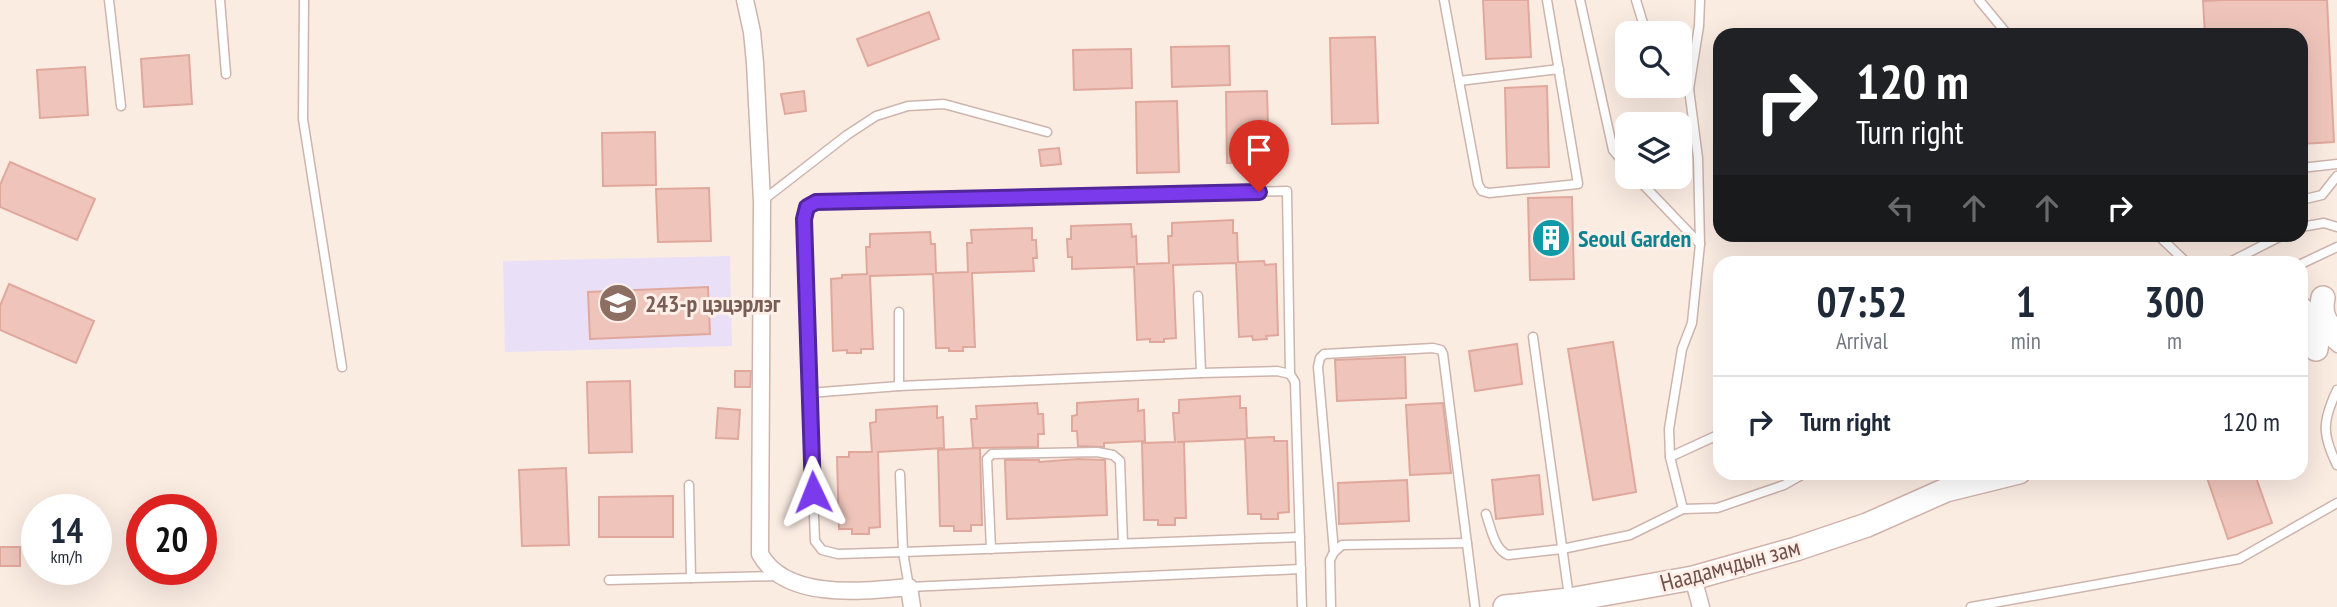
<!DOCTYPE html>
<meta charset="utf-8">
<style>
body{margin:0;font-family:"PT Sans Narrow",sans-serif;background:#f6f6f7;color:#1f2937;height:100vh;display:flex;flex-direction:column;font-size:26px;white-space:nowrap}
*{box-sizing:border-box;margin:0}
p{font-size:23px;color:#747a83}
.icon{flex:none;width:38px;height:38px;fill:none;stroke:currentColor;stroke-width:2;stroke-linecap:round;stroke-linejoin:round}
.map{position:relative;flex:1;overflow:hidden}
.details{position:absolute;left:1713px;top:256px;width:595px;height:224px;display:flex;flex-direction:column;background:#fff;border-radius:21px;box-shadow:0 7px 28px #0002}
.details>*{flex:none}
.guide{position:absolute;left:1713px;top:28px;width:595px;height:214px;border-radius:21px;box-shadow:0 7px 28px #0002;background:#202124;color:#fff;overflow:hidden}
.fabs{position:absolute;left:1615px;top:21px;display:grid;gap:14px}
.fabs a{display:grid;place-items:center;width:77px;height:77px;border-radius:14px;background:#fff;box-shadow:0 7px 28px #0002;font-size:35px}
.speed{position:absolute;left:21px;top:494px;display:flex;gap:14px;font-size:35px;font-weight:700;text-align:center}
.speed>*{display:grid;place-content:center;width:91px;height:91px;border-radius:50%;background:#fff;box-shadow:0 7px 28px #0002;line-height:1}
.speed small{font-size:18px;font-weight:400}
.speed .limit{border:10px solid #d22;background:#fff;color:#111}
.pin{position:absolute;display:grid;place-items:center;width:60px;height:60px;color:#fff;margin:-72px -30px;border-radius:50% 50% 50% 0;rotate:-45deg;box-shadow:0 0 7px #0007}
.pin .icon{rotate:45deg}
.me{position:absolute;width:77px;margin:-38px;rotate:358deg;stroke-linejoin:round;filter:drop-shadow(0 0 5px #0008)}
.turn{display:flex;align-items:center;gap:24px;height:147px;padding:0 28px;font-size:32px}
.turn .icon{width:91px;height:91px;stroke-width:2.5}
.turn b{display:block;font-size:49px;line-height:60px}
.lanes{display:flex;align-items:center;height:66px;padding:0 28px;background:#0003;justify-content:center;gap:35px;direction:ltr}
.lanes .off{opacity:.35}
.eta{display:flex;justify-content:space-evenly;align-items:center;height:119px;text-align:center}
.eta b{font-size:42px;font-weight:600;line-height:49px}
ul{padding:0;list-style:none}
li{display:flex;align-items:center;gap:21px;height:91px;padding:0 28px;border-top:2px solid #e0e1e3}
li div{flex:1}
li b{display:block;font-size:26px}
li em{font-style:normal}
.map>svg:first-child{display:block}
</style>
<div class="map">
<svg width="2337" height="607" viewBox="0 0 2337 607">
<rect width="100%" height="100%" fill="#fbece2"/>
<!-- education -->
<polygon fill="#e9dff7" points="730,256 732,346 505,352 503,261"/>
<!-- building -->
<g fill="#efc5bb" stroke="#e0a89d" stroke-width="2">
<polygon points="1483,0 1528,0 1531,57 1486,59"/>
<polygon points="2223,0 2327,0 2334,142 2301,144 2301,35 2205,35 2203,1"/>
<polygon points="929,12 939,39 868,66 857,39"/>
<polygon points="1375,37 1378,123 1332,124 1330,38"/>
<polygon points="1229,46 1230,85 1172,87 1171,47"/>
<polygon points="1131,49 1132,88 1074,90 1073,50"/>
<polygon points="189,55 192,104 144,107 141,59"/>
<polygon points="85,67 88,115 40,118 37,70"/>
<polygon points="1547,86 1549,167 1507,168 1505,88"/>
<polygon points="804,91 806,111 785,114 781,94"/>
<polygon points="1267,91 1269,162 1227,163 1226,92"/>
<polygon points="1177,101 1179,172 1137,173 1136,102"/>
<polygon points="655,132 656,185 603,186 602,133"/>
<polygon points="1059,148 1061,164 1041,166 1039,150"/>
<polygon points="10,162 95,199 77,240 0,207 0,185"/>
<polygon points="709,188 711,241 658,242 656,189"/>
<polygon points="1572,197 1574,279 1530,280 1528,198"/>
<polygon points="1233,220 1233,233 1237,233 1238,262 1264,261 1265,265 1276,264 1278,335 1266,336 1267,339 1253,340 1252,336 1239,337 1236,263 1173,265 1176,338 1164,339 1164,342 1150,342 1150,339 1137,340 1134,267 1072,269 1072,257 1068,257 1067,239 1071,239 1071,226 1131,224 1132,237 1136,236 1137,264 1169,263 1168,236 1172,236 1172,223"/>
<polygon points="1032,228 1032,240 1036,240 1037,258 1033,258 1034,271 972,273 975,347 963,347 963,351 949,351 949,348 936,348 933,274 870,276 873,349 861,349 861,353 847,353 847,350 833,351 831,279 842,278 842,275 867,274 866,247 870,247 870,234 930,232 931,244 935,244 936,273 968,272 967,243 972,243 971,230"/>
<polygon points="9,284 94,321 76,363 0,330 0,306"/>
<polygon points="708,287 710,334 590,339 588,292"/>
<polygon points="1613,342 1636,492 1593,500 1568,349"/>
<polygon points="1517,344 1522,384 1475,391 1469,351"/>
<polygon points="1405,357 1406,398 1337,401 1335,360"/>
<polygon points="735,371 751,371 750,387 735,387"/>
<polygon points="630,381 632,452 589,453 587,382"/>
<polygon points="1240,396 1240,408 1246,408 1247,438 1274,437 1274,441 1287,441 1289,512 1278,513 1278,519 1261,519 1261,514 1248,514 1245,439 1177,442 1184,442 1186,518 1175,518 1175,525 1158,525 1158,520 1144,520 1142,443 1175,442 1173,413 1179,413 1179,400"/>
<polygon points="1138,399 1138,411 1144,410 1145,441 1104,443 1104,447 1078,446 1077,431 1072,431 1072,416 1077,415 1077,403"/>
<polygon points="1037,403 1038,414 1043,414 1044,434 1038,434 1038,447 973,448 971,419 977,419 976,406"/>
<polygon points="1443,403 1451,473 1410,475 1406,405"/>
<polygon points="937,406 937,418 943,417 944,448 878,452 880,527 869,528 869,534 852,534 852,529 839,529 837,457 849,457 849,452 872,452 870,423 876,422 876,410"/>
<polygon points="718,408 740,410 738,439 716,438"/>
<polygon points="980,448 982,525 971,525 971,531 954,531 954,526 940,526 938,450"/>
<polygon points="1078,459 1105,460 1107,515 1007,519 1005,460 1039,460 1039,462"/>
<polygon points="566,468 569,545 522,546 519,470"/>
<polygon points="2205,472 2254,472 2272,523 2228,539"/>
<polygon points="1539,475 1543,514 1496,519 1492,480"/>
<polygon points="1407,480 1409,521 1339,524 1338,483"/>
<polygon points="673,496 673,537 599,537 599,497"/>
<rect x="0" y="547" width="20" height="19"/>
</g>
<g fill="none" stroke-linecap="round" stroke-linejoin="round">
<defs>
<g id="service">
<polyline points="109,0 121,106"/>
<polyline points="220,0 226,74"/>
<polyline points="304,0 303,119 342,367"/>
<polyline points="1444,0 1478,184 1482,191 1489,193 1578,184 1547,0"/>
<polyline points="1580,0 1613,150 1628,168"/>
<polyline points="1636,0 1643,23 1651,33"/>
<polyline points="1700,0 1699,26 1689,89 1698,158 1700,244 1692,323 1682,349 1669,429 1670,457 1683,509 1717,508 1784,485 1807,472"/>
<polyline points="1979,0 2008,35"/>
<polyline points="1680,76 1689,89"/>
<polyline points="1459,81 1559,69"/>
<polyline points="2301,168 2337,164"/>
<polyline points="1636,177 1700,244"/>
<polyline points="2301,200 2322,195 2337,176"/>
<polyline points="762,201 847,135 876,116 908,106 944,104 1047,132"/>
<polyline points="2301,227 2324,223 2337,227"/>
<polyline points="2160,234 2162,239 2186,262"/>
<polyline points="2230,262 2285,234"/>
<polyline points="2301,264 2337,247"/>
<polyline points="1198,296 1201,373"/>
<polyline points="899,312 899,386"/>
<polyline points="1533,337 1569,597"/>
<polyline points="2331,343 2337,348"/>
<path d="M 2337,390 C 2322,422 2322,434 2337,465"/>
<polyline points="809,393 804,219 807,207 816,202 1287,191 1290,374"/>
<polyline points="1670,457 1720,434"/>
<polyline points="900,474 903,552 838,554 822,550 815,541 809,393 899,386 1201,373 1277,371 1290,374 1295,382 1302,607"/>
<polyline points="689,485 691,578"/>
<path d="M 1486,514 C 1491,528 1494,549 1508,555 L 1562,549 L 1630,535 L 1683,509"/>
<polyline points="1300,537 903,552 909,587 1301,569"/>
<polyline points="991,549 987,459 992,454 1097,452 1113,455 1120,461 1123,543"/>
<polyline points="1334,552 1318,367 1320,358 1324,354 1433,348 1441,350 1443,354 1475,607"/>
<polyline points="609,580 778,576"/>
<polyline points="1331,607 1330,560 1334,552 1342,545 1467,543"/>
<polyline points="1971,607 2239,559 2337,503"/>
</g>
<g id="minor">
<path d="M 745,0 L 752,32 L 755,63 L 762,201 L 760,554 C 786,601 864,591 909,587 L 912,607"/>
<polyline points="1693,578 1701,607"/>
</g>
<g id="secondary">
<path d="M 2323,298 C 2320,313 2324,324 2337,332"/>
<path d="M 2301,309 C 2315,320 2319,332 2316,349"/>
<polyline points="1505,607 1569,600 1693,578 1796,549 1867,525 1946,490 2019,472"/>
</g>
</defs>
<!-- service casing -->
<use href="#service" stroke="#cdb4ad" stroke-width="11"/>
<!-- minor casing -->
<use href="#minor" stroke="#cdb4ad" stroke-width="19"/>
<!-- secondary casing -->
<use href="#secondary" stroke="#d0b2aa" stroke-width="26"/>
<!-- service -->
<use href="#service" stroke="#fff" stroke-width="8"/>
<!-- minor -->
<use href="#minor" stroke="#fff" stroke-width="16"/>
<!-- secondary -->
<use href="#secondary" stroke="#fff" stroke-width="23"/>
</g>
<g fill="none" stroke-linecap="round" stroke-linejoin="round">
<defs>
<polyline id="route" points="813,492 804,219 807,207 816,202 1259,192"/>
</defs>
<!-- route casing -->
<use href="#route" stroke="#51269a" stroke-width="18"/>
<!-- route -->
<use href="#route" stroke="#7c3aed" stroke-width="12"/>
</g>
<!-- icons -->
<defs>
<symbol id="building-disc" viewBox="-11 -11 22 22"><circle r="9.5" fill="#0f9aa8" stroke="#fef0e8"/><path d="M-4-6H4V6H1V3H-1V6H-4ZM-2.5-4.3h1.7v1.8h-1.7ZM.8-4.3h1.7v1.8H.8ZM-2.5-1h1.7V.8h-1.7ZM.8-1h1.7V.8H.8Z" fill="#fff"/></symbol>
<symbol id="school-disc" viewBox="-11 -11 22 22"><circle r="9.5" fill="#8d6e63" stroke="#fef0e8"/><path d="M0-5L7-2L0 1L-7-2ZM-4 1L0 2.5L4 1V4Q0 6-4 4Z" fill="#fff"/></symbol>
</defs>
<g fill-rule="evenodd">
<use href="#building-disc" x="1529" y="216" width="44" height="44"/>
<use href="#school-disc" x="596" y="281" width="44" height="44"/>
</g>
<g text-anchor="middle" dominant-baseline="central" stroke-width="6" stroke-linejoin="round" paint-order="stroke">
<!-- culture labels -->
<g font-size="24" font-weight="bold" fill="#0d838f" stroke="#fef0e8" text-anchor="start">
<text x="1578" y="238">Seoul Garden</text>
</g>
<!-- education labels -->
<g font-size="24" font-weight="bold" fill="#785e54" stroke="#fef0e8" text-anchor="start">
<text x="645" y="303">243-р цэцэрлэг</text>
</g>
<!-- street labels -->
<g font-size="24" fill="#71504a" stroke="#fef0e8">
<text transform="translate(1730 565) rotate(-15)">Наадамчдын зам</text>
</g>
</g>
</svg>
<div class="fabs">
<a><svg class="icon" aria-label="search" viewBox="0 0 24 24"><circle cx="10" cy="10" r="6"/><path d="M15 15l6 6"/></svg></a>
<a><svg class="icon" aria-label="layers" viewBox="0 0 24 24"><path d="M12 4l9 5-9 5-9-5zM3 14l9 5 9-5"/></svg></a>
</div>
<div class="speed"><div>14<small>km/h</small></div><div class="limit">20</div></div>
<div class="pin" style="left:1259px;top:192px;background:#d93025"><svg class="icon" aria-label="arrive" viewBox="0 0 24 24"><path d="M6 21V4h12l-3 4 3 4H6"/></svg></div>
<svg class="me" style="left:813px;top:492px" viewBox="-20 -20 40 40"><path d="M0-17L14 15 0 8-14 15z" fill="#7c3aed" stroke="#fff" stroke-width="4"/></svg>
<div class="guide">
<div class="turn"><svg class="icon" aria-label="right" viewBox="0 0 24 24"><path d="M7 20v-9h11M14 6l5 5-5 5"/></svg><div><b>120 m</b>Turn right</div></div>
<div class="lanes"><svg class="icon off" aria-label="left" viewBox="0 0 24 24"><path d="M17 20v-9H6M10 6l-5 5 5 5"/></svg><svg class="icon off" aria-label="ahead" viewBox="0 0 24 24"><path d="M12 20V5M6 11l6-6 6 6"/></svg><svg class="icon off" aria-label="ahead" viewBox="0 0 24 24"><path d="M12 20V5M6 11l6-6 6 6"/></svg><svg class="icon" aria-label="right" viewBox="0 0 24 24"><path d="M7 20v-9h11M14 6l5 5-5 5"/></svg></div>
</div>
<section class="details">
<div class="eta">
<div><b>07:52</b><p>Arrival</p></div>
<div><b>1</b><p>min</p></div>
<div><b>300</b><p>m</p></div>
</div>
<ul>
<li><svg class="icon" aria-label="right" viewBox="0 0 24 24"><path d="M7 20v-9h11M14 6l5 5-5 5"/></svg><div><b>Turn right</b></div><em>120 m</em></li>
</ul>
</section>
</div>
